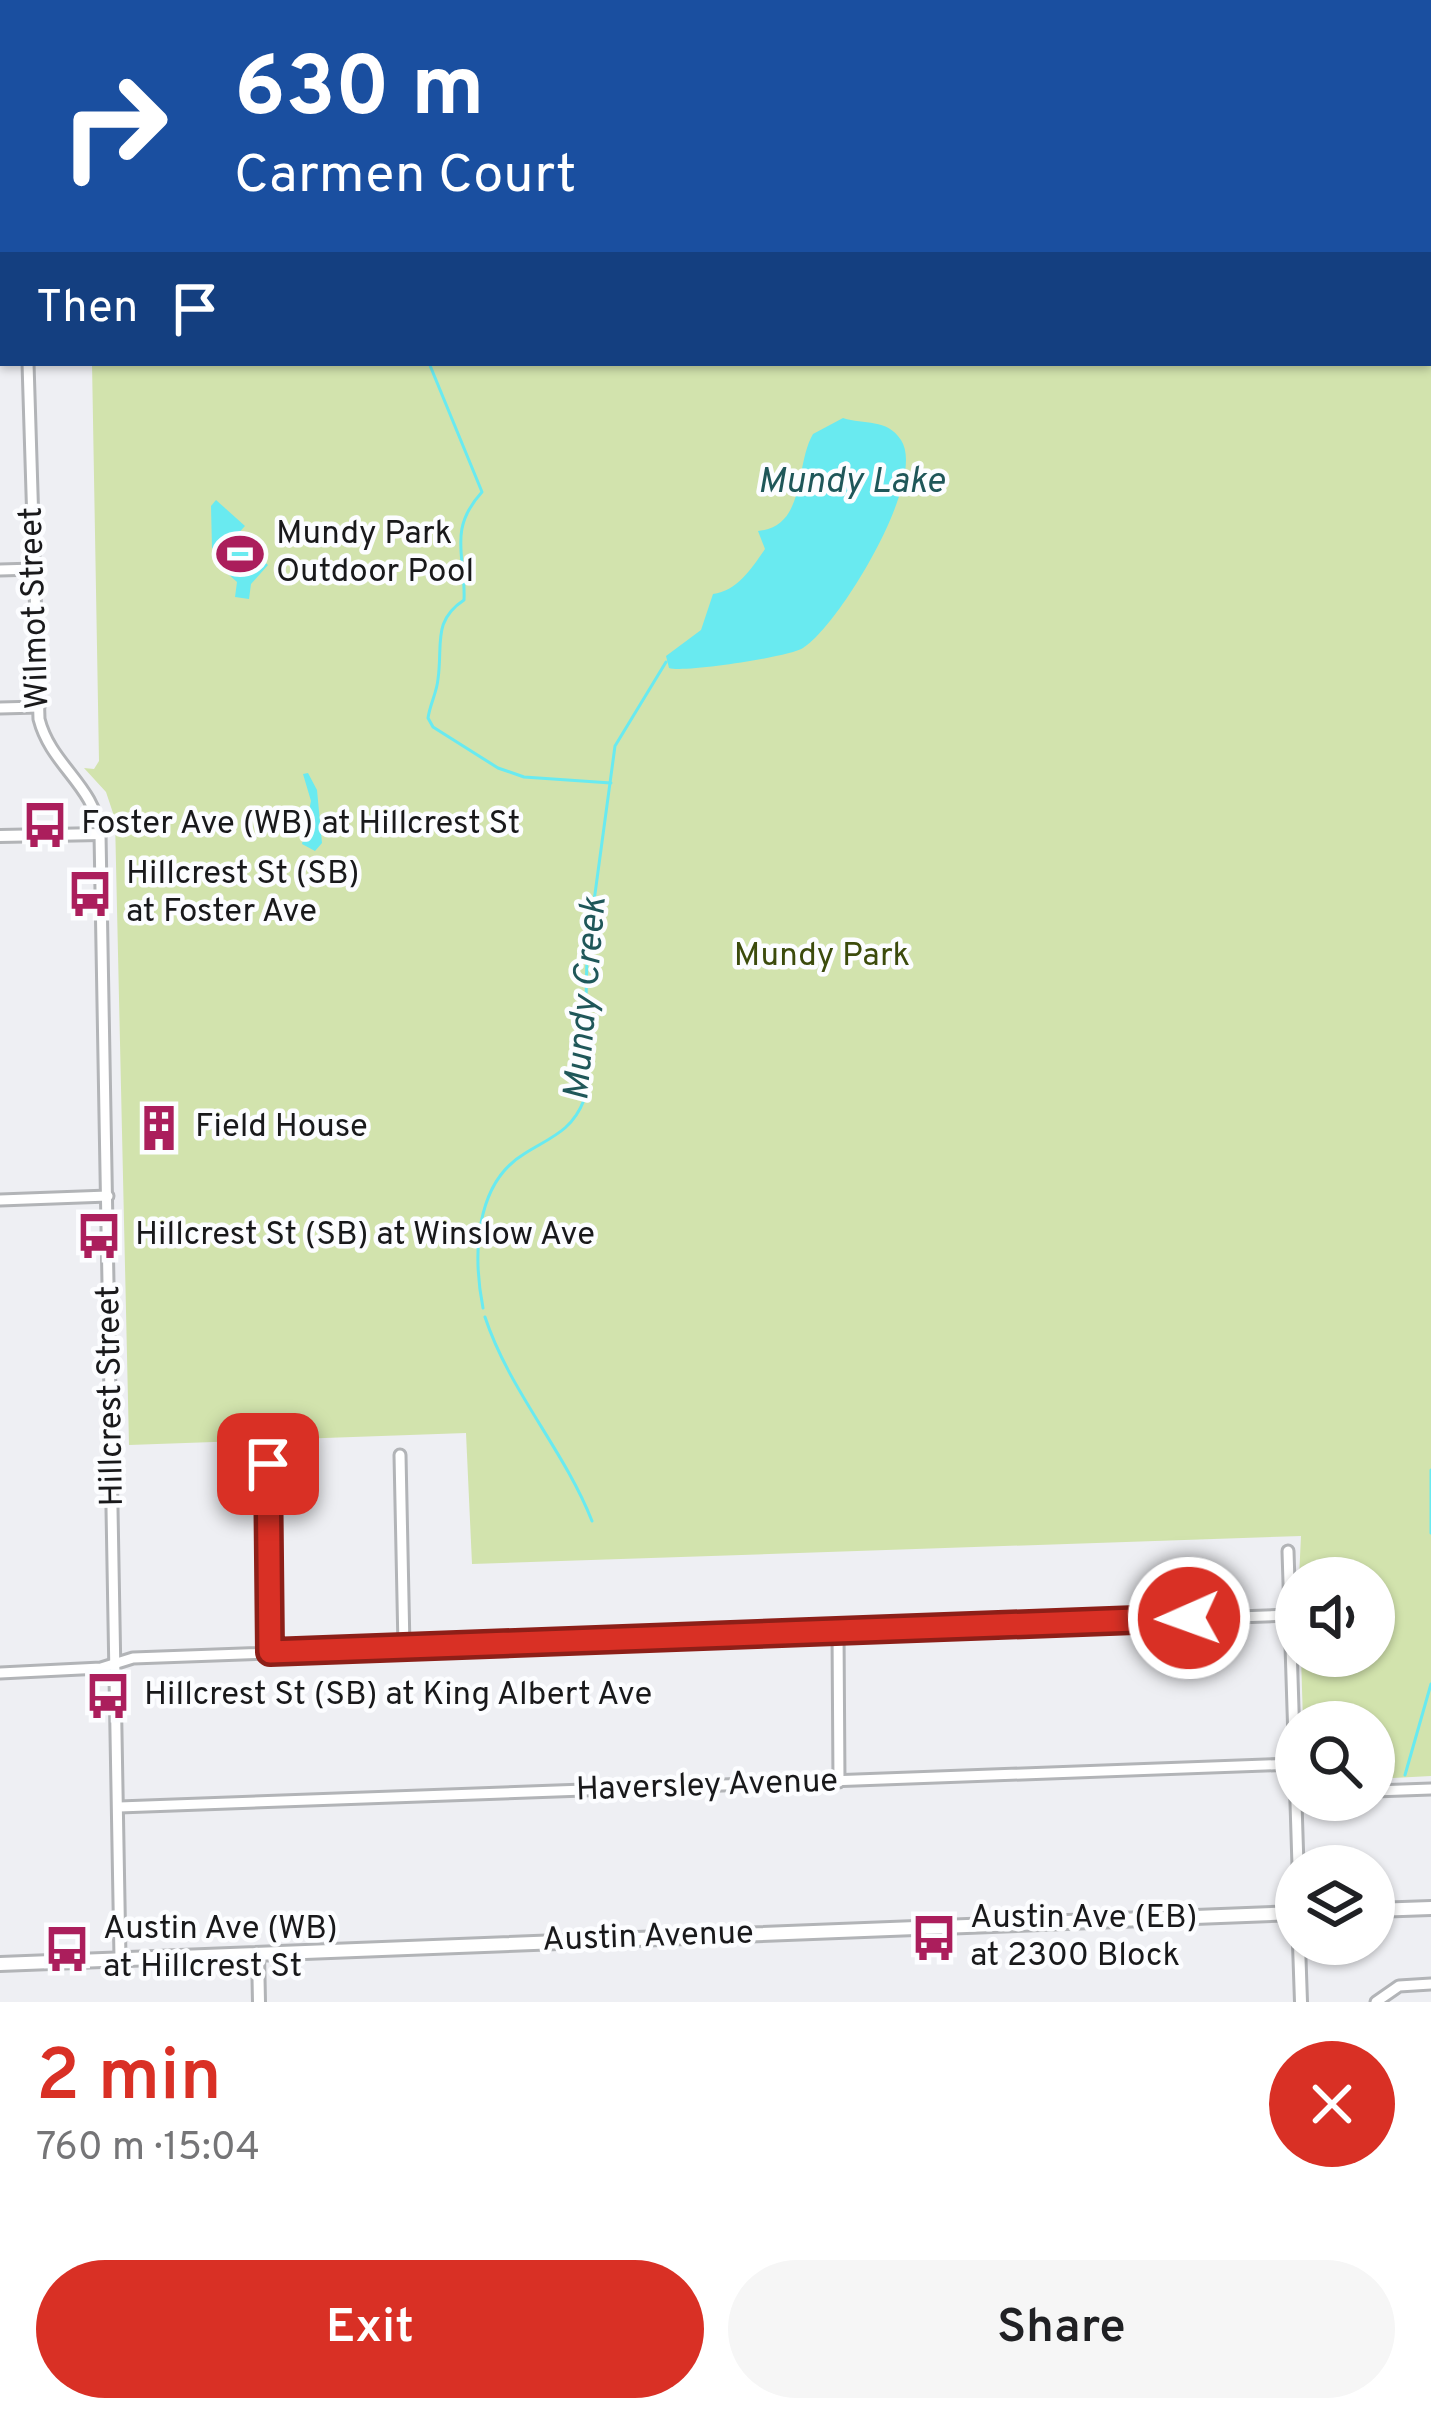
<!DOCTYPE html>
<meta charset="utf-8">
<style>
body{margin:0;font-family:Overpass,sans-serif;background:#f6f6f6;color:#202124;height:100vh;display:flex;flex-direction:column;font-size:45px;white-space:nowrap}
*{box-sizing:border-box;margin:0}
p{font-size:39px;color:#757577}
.icon{flex:none;width:66px;height:66px;fill:none;stroke:currentColor;stroke-width:2;stroke-linecap:round;stroke-linejoin:round}
.map{position:relative;height:2002px;overflow:hidden}
.drawer{display:flex;flex-direction:column;background:#fff;flex:1}
.drawer>*{flex:none}
.guide{position:absolute;left:0px;top:0px;width:1431px;height:366px;box-shadow:0 3px 9px #0004;background:#1a4fa0;color:#fff;overflow:hidden}
.fabs{position:absolute;left:1275px;top:1557px;display:grid;gap:24px}
.fabs a{display:grid;place-items:center;width:120px;height:120px;border-radius:50%;background:#fff;box-shadow:0 3px 9px #0004;font-size:60px}
.pin{position:absolute;display:grid;place-items:center;width:102px;height:102px;color:#fff;margin:-51px;border-radius:24px;box-shadow:0 6px 18px #0006}
.me{position:absolute;width:132px;margin:-66px;rotate:268deg;stroke-linejoin:round;filter:drop-shadow(0 0 9px #0008)}
.turn{display:flex;align-items:center;gap:42px;height:252px;padding:0 36px;font-size:54px}
.turn .icon{width:156px;height:156px;stroke-width:2.5}
.turn b{display:block;font-size:84px;line-height:102px}
.then{display:flex;align-items:center;height:114px;padding:0 36px;background:#0003;gap:24px;font-size:45px}
.round{display:grid;place-items:center;flex:none;width:126px;height:126px;border-radius:63px;background:#f6f6f6}
.head{display:flex;align-items:center;justify-content:space-between;height:204px;padding:0 36px}
h1{font-size:72px;font-weight:600;line-height:90px;color:#d93025}
.primary-button{display:flex;gap:24px;margin-top:auto;padding:24px 36px}
.primary-button a{flex:1;height:138px;border-radius:72px;background:#d93025;color:#fff;font-size:48px;font-weight:600;line-height:138px;text-align:center}
.primary-button a+a{background:#f6f6f6;color:#202124}
.map>svg:first-child{display:block}
</style>
<div class="map">
<svg width="1431" height="2002" viewBox="0 0 1431 2002">
<rect width="100%" height="100%" fill="#eeeff3"/>
<!-- green -->
<polygon fill="#d2e3ad" points="85,0 1431,0 1431,1776 1374,1779 1374,1722 1303,1722 1301,1656 1374,1656 1374,1578 1299,1578 1301,1536 472,1564 466,1433 129,1445 115,819 106,792 84,768 94,769 99,761 92,363 1428,363 1428,3"/>
<!-- water -->
<g fill="#69eaf0">
<path d="M 843,418 C 864,425 887,418 901,440 C 928,480 838,627 803,648 C 789,657 684,673 669,668 L 666,656 L 701,630 L 713,594 C 737,591 752,568 765,549 L 758,531 C 807,526 794,467 813,434 Z"/>
<polygon points="216,500 245,526 219,554 212,548 211,506"/>
<polygon points="242,542 268,565 251,584 249,599 235,597 237,582 219,566"/>
<polygon points="308,773 317,790 322,843 315,851 302,844 311,801 303,774"/>
</g>
<g fill="none" stroke-linecap="round" stroke-linejoin="round">
<!-- stream -->
<g stroke="#69eaf0" stroke-width="3">
<polyline points="404,3 405,0"/>
<path d="M 429,363 L 482,492 C 447,530 466,557 464,600 C 432,621 443,645 438,679 C 437,692 430,704 428,718 L 433,727 L 498,768 L 524,777 L 611,783"/>
<path d="M 483,1308 C 473,1257 474,1184 524,1154 C 551,1137 572,1131 584,1100 L 587,953 L 615,746 L 666,662"/>
<path d="M 485,1317 C 509,1390 564,1450 592,1521"/>
<polyline points="1431,1470 1431,1533"/>
<polyline points="1405,1775 1431,1684"/>
</g>
<defs>
<g id="minor">
<polyline points="17,0 17,3"/>
<path d="M 28,363 L 39,719 C 51,766 95,785 100,834 L 120,1958"/>
<polyline points="0,570 35,569"/>
<polyline points="0,708 39,707"/>
<polyline points="0,1200 108,1196"/>
<polyline points="400,1455 404,1647"/>
<polyline points="268,1464 270,1653"/>
<polyline points="1288,1551 1298,1866"/>
<polyline points="838,1631 839,1782"/>
<polyline points="0,1673 101,1668 133,1658 1290,1615"/>
<polyline points="1374,1791 1431,1789"/>
<polyline points="119,1807 1294,1764"/>
<polyline points="1376,2002 1399,1986 1431,1984"/>
</g>
<g id="tertiary">
<polyline points="0,836 100,834"/>
<polyline points="1299,1944 1301,2002"/>
<polyline points="258,1953 259,2002"/>
</g>
<g id="secondary">
<polyline points="1374,1910 1431,1908"/>
<polyline points="0,1964 1296,1913"/>
</g>
</defs>
<!-- minor casing -->
<use href="#minor" stroke="#b2b4b7" stroke-width="15"/>
<!-- tertiary casing -->
<use href="#tertiary" stroke="#b2b4b7" stroke-width="16"/>
<!-- secondary casing -->
<use href="#secondary" stroke="#b2b4b7" stroke-width="18"/>
<!-- minor -->
<use href="#minor" stroke="#fff" stroke-width="9"/>
<!-- tertiary -->
<use href="#tertiary" stroke="#fff" stroke-width="10"/>
<!-- secondary -->
<use href="#secondary" stroke="#fff" stroke-width="12"/>
</g>
<g fill="none" stroke-linecap="round" stroke-linejoin="round">
<defs>
<polyline id="route" points="268,1464 270,1652 1189,1618"/>
</defs>
<!-- route casing -->
<use href="#route" stroke="#8d1f18" stroke-width="30"/>
<!-- route -->
<use href="#route" stroke="#d93025" stroke-width="21"/>
</g>
<!-- icons -->
<defs>
<symbol id="stadium-bare" viewBox="-9 -9 18 18"><path d="M0-5a6.5 5 0 1 0 0 10a6.5 5 0 1 0 0-10ZM-3.5-1.8h7v3.6h-7Z" fill="#ab1e5c" stroke="#fcfdff" stroke-width="2.5" paint-order="stroke"/></symbol>
<symbol id="bus-bare" viewBox="-9 -9 18 18"><path d="M-5-6H5V4H4V6H2V4H-2V6H-4V4H-5ZM-3.5-4V0h7V-4ZM-3.5 1.2v1.5H-2V1.2ZM2 1.2v1.5H3.5V1.2Z" fill="#ab1e5c" stroke="#fcfdff" stroke-width="2.5" paint-order="stroke"/></symbol>
<symbol id="building-bare" viewBox="-9 -9 18 18"><path d="M-4-6H4V6H1V3H-1V6H-4ZM-2.5-4.3h1.7v1.8h-1.7ZM.8-4.3h1.7v1.8H.8ZM-2.5-1h1.7V.8h-1.7ZM.8-1h1.7V.8H.8Z" fill="#ab1e5c" stroke="#fcfdff" stroke-width="2.5" paint-order="stroke"/></symbol>
</defs>
<g fill-rule="evenodd">
<use href="#stadium-bare" x="207" y="521" width="66" height="66"/>
<use href="#bus-bare" x="12" y="792" width="66" height="66"/>
<use href="#bus-bare" x="57" y="861" width="66" height="66"/>
<use href="#building-bare" x="126" y="1095" width="66" height="66"/>
<use href="#bus-bare" x="66" y="1203" width="66" height="66"/>
<use href="#bus-bare" x="75" y="1663" width="66" height="66"/>
<use href="#bus-bare" x="901" y="1905" width="66" height="66"/>
<use href="#bus-bare" x="34" y="1916" width="66" height="66"/>
</g>
<g text-anchor="middle" dominant-baseline="central" stroke-width="9" stroke-linejoin="round" paint-order="stroke">
<!-- poi labels -->
<g font-size="33" fill="#19191b" stroke="#fcfdff" text-anchor="start">
<text x="276" y="535">Mundy Park<tspan x="276" dy="38">Outdoor Pool</tspan></text>
<text x="81" y="825">Foster Ave (WB) at Hillcrest St</text>
<text x="126" y="875">Hillcrest St (SB)<tspan x="126" dy="38">at Foster Ave</tspan></text>
<text x="195" y="1128">Field House</text>
<text x="135" y="1236">Hillcrest St (SB) at Winslow Ave</text>
<text x="144" y="1696">Hillcrest St (SB) at King Albert Ave</text>
<text x="970" y="1919">Austin Ave (EB)<tspan x="970" dy="38">at 2300 Block</tspan></text>
<text x="103" y="1930">Austin Ave (WB)<tspan x="103" dy="38">at Hillcrest St</tspan></text>
</g>
<!-- street labels -->
<g font-size="33" fill="#19191b" stroke="#fcfdff">
<text transform="translate(36 608) rotate(-92)">Wilmot Street</text>
<text transform="translate(112 1396) rotate(-91)">Hillcrest Street</text>
<text transform="translate(707 1787) rotate(-2)">Haversley Avenue</text>
<text transform="translate(648 1938) rotate(-2)">Austin Avenue</text>
</g>
<!-- park labels -->
<g font-size="33" fill="#3c4b0c" stroke="#fcfdff">
<text x="822" y="957">Mundy Park</text>
</g>
<!-- water labels -->
<g font-size="36" font-style="italic" fill="#1f5759" stroke="#fcfdff">
<text x="851" y="483">Mundy Lake</text>
<text transform="translate(587 999) rotate(-85)">Mundy Creek</text>
</g>
</g>
</svg>
<div class="fabs">
<a><svg class="icon" aria-label="sound" viewBox="0 0 24 24"><path d="M4 9h4l5-4v14l-5-4H4zM17 9q2 3 0 6"/></svg></a>
<a><svg class="icon" aria-label="search" viewBox="0 0 24 24"><circle cx="10" cy="10" r="6"/><path d="M15 15l6 6"/></svg></a>
<a><svg class="icon" aria-label="layers" viewBox="0 0 24 24"><path d="M12 4l9 5-9 5-9-5zM3 14l9 5 9-5"/></svg></a>
</div>
<div class="pin" style="left:268px;top:1464px;background:#d93025"><svg class="icon" aria-label="arrive" viewBox="0 0 24 24"><path d="M6 21V4h12l-3 4 3 4H6"/></svg></div>
<svg class="me" style="left:1189px;top:1618px" viewBox="-20 -20 40 40"><circle r="17" fill="#d93025" stroke="#fff" stroke-width="3"/><path d="M0-11L8 9 0 5-8 9z" fill="#fff"/></svg>
<div class="guide">
<div class="turn"><svg class="icon" aria-label="right" viewBox="0 0 24 24"><path d="M7 20v-9h11M14 6l5 5-5 5"/></svg><div><b>630 m</b>Carmen Court</div></div>
<div class="then">Then<svg class="icon" aria-label="arrive" viewBox="0 0 24 24"><path d="M6 21V4h12l-3 4 3 4H6"/></svg></div>
</div>
</div>
<section class="drawer">
<div class="head"><div><h1>2 min</h1><p>760 m · 15:04</p></div><a class="round" style="background:#d93025;color:#fff"><svg class="icon" aria-label="close" viewBox="0 0 24 24"><path d="M6 6l12 12M18 6L6 18"/></svg></a></div>
<div class="primary-button"><a>Exit</a><a>Share</a></div>
</section>
